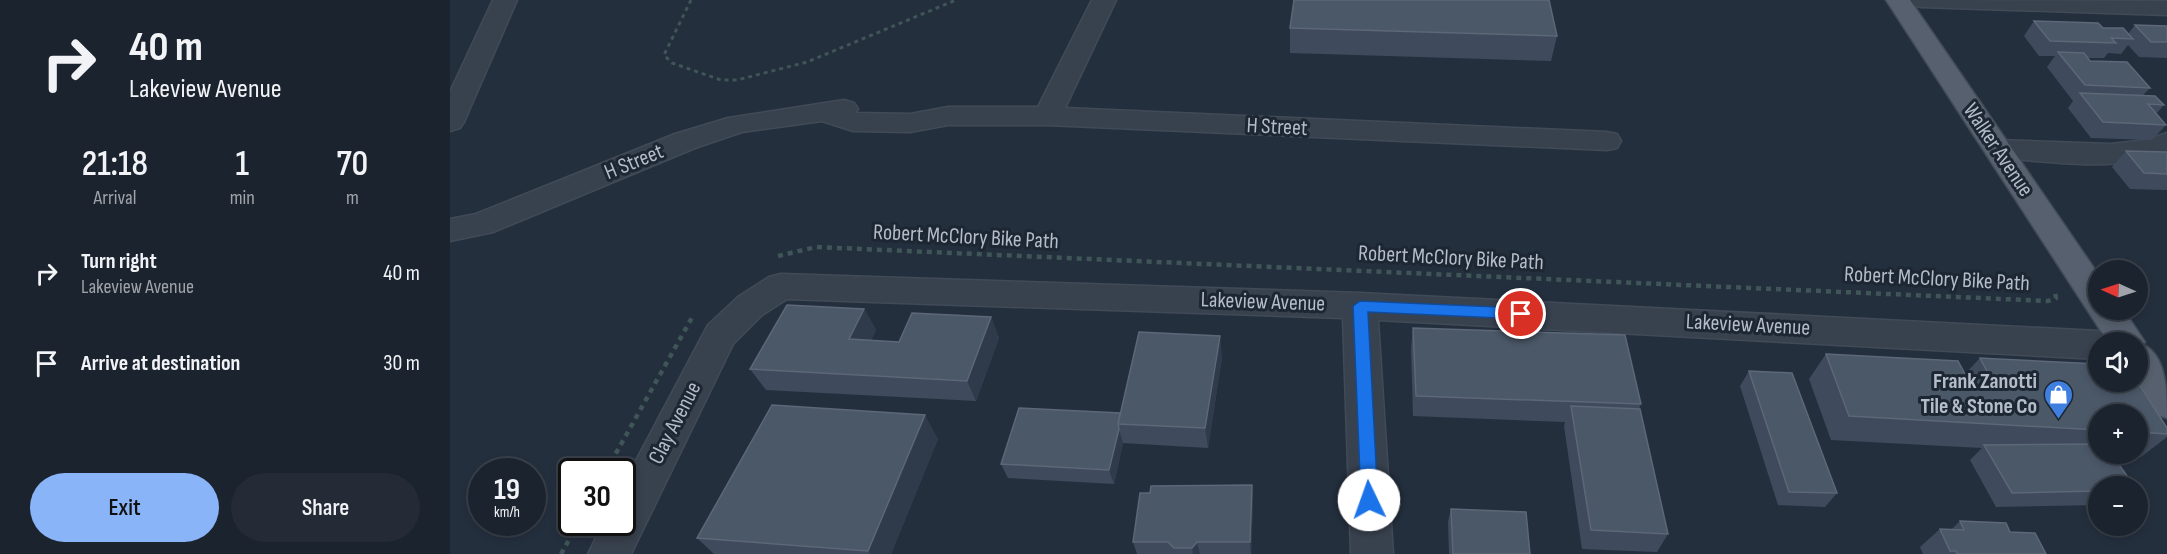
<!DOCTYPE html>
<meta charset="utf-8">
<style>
body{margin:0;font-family:"Sofia Sans Condensed",sans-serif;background:#242b36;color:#f1f3f6;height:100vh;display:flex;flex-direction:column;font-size:22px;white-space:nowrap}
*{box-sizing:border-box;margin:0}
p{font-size:20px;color:#a0a4aa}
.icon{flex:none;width:33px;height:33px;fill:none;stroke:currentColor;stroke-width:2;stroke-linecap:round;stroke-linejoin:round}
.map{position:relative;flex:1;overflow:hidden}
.sheet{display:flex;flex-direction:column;background:#1b232e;width:450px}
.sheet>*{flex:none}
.banner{background:#1b232e;color:#f1f3f6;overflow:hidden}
.needle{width:39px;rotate:273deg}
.tools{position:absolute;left:1638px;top:260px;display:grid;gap:12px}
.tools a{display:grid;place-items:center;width:60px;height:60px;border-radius:50%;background:#1b232e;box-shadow:0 3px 9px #0003,0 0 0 2px #39404a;font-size:30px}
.speed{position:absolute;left:18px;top:458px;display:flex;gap:12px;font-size:30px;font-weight:700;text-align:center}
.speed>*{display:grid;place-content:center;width:78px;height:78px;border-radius:50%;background:#1b232e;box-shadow:0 3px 9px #0003,0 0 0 2px #39404a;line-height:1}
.speed small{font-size:15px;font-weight:400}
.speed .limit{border:3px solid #111;border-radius:9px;background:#fff;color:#111}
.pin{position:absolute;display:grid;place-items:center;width:51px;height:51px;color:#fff;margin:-26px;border:3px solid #fff;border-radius:50%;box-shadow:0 2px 6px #0007}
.me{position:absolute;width:66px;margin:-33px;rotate:357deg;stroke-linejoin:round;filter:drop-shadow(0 0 4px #0008)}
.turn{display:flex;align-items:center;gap:21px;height:126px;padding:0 30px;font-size:27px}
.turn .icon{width:78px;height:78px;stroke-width:2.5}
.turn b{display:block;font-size:42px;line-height:51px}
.eta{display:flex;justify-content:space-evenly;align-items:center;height:102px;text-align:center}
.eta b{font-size:36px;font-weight:600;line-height:42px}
.button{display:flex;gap:12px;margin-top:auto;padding:12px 30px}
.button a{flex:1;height:69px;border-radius:36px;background:#8ab4f8;color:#111;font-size:24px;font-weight:600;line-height:69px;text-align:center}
.button a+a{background:#242b36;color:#f1f3f6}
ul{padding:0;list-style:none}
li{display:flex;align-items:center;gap:18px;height:90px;padding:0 30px}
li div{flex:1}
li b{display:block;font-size:22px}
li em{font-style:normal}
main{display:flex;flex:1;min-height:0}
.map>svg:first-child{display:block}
</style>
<main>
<section class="sheet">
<div class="banner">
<div class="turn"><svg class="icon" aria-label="right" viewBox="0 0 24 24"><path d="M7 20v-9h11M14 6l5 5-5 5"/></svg><div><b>40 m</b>Lakeview Avenue</div></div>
</div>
<div class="eta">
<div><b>21:18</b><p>Arrival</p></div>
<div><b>1</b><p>min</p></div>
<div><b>70</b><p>m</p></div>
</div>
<ul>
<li><svg class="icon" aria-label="right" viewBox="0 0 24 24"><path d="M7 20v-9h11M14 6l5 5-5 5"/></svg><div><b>Turn right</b><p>Lakeview Avenue</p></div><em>40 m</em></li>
<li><svg class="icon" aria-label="arrive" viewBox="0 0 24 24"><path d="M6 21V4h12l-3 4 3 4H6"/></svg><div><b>Arrive at destination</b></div><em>30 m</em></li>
</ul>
<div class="button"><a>Exit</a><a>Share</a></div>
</section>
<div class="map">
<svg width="1717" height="554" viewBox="0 0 1717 554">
<rect width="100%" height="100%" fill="#242f3e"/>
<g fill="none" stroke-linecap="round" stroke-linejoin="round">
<defs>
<g id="minor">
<polygon points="43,0 67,0 14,122 10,128 0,131 0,92"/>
<polygon points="642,0 666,0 615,108 1157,132 1167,134 1171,141 1167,148 1157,150 597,125 498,125 460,132 403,131 372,121 292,132 245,148 43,232 0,241 0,219 26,214 225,134 278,118 394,100 404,103 408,109 405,113 460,114 498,107 588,107"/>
<polygon points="1459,0 1717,1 1717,15 1471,7 1462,5"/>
<path d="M 1717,133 L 1717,153 C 1669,173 1599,161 1548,158 L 1538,156 L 1534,149 L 1538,142 L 1548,140 L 1661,144 L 1696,140 Z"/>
<polygon points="331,274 910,293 1648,331 1660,335 1664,342 1648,342 1648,359 928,320 943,554 901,554 893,318 337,299 312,315 283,344 181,554 138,554 154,522 172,522 172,487 258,325 288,297 319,277"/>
</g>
<path id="major" d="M 1436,0 L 1460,0 L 1648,274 L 1648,309 L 1673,309 L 1695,342 L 1693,345 C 1717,355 1717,394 1717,418 L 1704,414 L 1683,381 L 1688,381 L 1688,342 L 1658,342 Z"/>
</defs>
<!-- minor casing -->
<use href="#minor" stroke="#414a57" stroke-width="3"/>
<!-- major casing -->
<use href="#major" stroke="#414a57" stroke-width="3"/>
<!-- path-far1 -->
<polyline stroke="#3f5557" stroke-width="3" stroke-dasharray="4 4" stroke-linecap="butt" points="241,0 214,55 222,63 271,80 287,80 357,62 506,0"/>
<!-- path -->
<g stroke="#3f5557" stroke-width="4.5" stroke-dasharray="5 5" stroke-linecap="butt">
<polyline points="328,256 366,247 1598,301 1606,298 1605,292"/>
<polyline points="156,471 244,314"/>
<polyline points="111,554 129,522"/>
</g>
<!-- minor -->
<use href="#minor" fill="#38414e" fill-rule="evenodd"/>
<!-- major -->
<use href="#major" fill="#56606e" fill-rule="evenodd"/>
</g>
<!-- wall -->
<g fill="#3f4b5c" fill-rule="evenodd">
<polygon points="1584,21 1653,28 1678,34 1685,25 1717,26 1717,58 1689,57 1678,45 1671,54 1658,53 1654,58 1638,58 1640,61 1700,88 1693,95 1714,105 1706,114 1716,125 1702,140 1641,138 1618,108 1623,101 1597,67 1605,56 1589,56 1574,36"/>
<polygon points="840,28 1107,36 1101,61 840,53"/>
<polygon points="1676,151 1717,152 1717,190 1680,189 1662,167"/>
<polygon points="414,309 426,330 421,340 449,342 541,317 549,338 526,401 316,390 300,369"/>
<polygon points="963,328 1191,404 1189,409 1218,534 1207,552 1132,549 1114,426 1115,422 963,416 961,348"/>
<path d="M 1376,354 L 1508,361 L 1515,374 L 1530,358 L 1648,364 L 1648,381 L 1687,381 L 1717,428 L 1717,437 L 1691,457 L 1663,455 L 1684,486 L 1648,486 L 1648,505 L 1546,507 L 1520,460 L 1532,448 L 1381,440 L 1359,379 ZM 1648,414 L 1688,414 L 1688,453 L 1648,453 Z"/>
<polygon points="772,357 758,448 673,443 664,484 558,478 551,464 670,413"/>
<polygon points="1299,371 1387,493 1375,507 1328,505 1290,386"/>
<polygon points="488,439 441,554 264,554 247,538"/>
<polygon points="802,485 803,499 801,554 687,554 683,542 700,493"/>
<polygon points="1001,509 1080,554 999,554 998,522"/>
<polygon points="1510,521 1560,532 1596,554 1473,554 1470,547 1490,529 1502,529"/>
</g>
<!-- shaded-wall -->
<g fill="#2f3b4b">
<polygon points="414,309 426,330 411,360 399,339"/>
<polygon points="541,317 549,338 526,401 517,381"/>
<polygon points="770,336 772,357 758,448 755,428"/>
<polygon points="475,415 488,439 441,554 420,554 418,551"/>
<polygon points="669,429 673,443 664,484 659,470"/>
<polygon points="802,485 803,499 801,554 800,542"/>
<polygon points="747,542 750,554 743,554 742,548"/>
</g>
<!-- building -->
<g fill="#4b5868" stroke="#5c6777" stroke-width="1.5">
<polygon points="844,0 1099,0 1107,36 840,28"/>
<polygon points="1584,21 1648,23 1653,28 1673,28 1683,39 1661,38 1666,43 1600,41"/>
<polygon points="1685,25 1717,26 1717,42 1701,42"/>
<polygon points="1608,52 1634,53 1640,61 1677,62 1700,88 1635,85"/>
<polygon points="1630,93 1705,96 1714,105 1698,104 1716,125 1653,122"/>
<polygon points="1676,151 1717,152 1717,174 1694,173"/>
<polygon points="337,305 414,309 399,339 449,342 462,313 541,317 517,381 300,369"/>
<polygon points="963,328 1175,335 1191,404 966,396"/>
<polygon points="689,332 770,336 755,428 668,424"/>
<polygon points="1376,354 1508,361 1523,389 1547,390 1530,358 1648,364 1648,381 1687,381 1717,428 1717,434 1688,432 1688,414 1648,414 1648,430 1399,416"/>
<polygon points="1299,371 1342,373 1387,493 1339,492"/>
<polygon points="322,405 475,415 418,551 247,538"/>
<polygon points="1121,406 1190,409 1218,534 1141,530"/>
<polygon points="569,408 670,413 668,424 669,429 659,470 551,464"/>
<polygon points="1648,444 1648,453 1661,453 1684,486 1648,486 1648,491 1562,493 1534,445"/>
<polygon points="802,485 800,542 747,542 742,548 724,548 718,542 683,542 690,493 700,493 701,486"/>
<polygon points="1001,509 1076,512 1080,554 1003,554"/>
<polygon points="1510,521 1556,523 1560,532 1585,533 1596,554 1507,554 1506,551 1500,551 1490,529 1514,530"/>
</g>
<!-- route -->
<polygon fill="#1a73e8" stroke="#114b97" stroke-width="1.5" points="910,301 1071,308 1078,314 1071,319 918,312 928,500 925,505 919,507 913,505 911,500 903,306"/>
<!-- icons -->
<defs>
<symbol id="shop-pin" viewBox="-11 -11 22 30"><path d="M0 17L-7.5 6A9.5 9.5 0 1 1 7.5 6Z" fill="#3f7fe0" stroke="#1d2633"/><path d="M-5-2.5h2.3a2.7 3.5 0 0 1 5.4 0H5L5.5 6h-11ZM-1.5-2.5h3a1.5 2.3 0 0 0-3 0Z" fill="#fff"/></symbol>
</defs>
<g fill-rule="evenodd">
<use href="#shop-pin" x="1592" y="378" width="33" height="45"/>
</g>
<g text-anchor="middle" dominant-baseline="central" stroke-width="6" stroke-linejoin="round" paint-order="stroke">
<!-- street labels -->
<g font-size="22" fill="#b4bcc9" stroke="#1d2633">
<text transform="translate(827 127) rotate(3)">H Street</text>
<text transform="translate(1548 150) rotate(56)">Walker Avenue</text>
<text transform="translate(184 162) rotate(-22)">H Street</text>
<text transform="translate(516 237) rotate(3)">Robert McClory Bike Path</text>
<text transform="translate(1001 258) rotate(3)">Robert McClory Bike Path</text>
<text transform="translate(1487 279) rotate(3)">Robert McClory Bike Path</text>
<text transform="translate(813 302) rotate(2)">Lakeview Avenue</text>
<text transform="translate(1298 325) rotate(3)">Lakeview Avenue</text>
<text transform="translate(225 423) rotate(-63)">Clay Avenue</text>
</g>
<!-- poi labels -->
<g font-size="22" font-weight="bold" fill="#b4bcc9" stroke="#1d2633" text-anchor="end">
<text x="1587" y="381">Frank Zanotti<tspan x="1587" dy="25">Tile &amp; Stone Co</tspan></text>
</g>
</g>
</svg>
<div class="tools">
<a><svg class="needle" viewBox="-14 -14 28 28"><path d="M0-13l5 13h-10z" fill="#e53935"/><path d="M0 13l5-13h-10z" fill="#a0a4aa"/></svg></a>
<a><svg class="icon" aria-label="sound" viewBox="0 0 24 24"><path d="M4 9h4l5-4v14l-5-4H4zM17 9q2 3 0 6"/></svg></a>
<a>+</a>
<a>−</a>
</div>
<div class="speed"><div>19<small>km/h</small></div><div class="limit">30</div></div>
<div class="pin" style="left:1071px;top:314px;background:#d93025"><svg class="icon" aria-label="arrive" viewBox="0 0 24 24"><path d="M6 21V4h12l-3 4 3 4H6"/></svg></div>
<svg class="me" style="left:919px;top:500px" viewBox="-20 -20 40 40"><circle r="19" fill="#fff"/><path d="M0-13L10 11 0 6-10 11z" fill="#1a73e8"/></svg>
</div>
</main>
